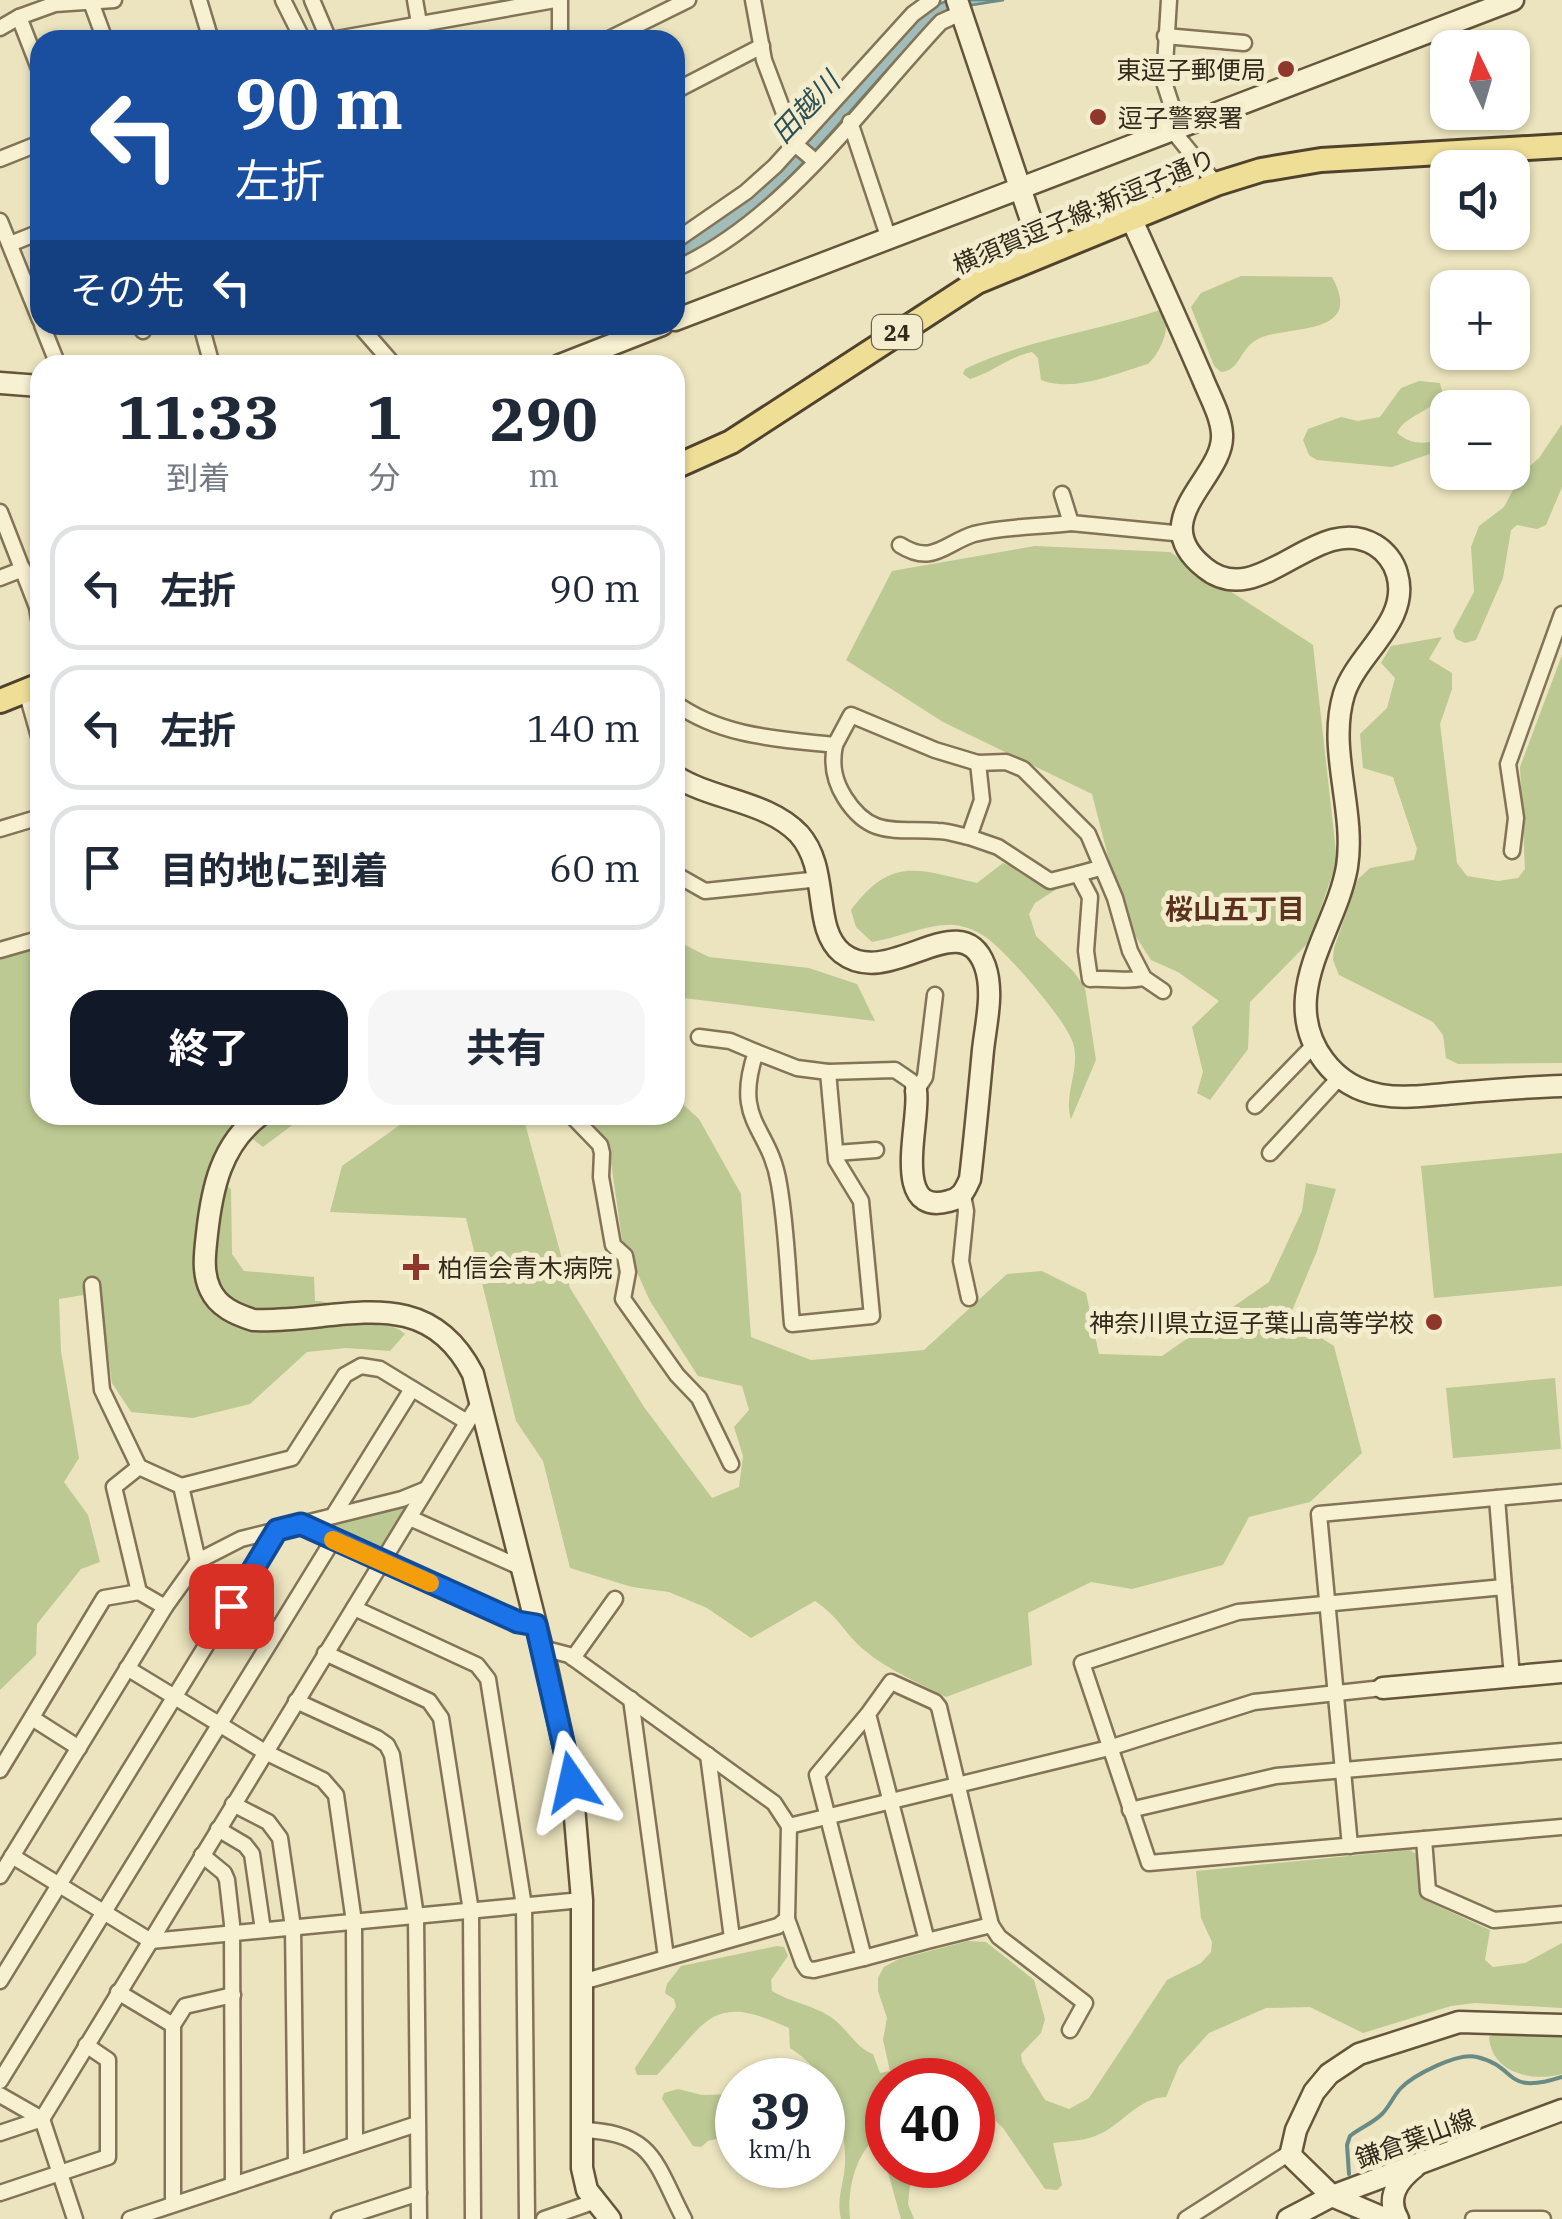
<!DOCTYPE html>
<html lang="ja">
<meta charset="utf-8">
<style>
body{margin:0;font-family:"IBM Plex Serif","Noto Sans JP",serif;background:#f6f6f7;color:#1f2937;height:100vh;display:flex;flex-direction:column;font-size:38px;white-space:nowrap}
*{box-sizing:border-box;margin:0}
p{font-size:32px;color:#747a83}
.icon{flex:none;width:55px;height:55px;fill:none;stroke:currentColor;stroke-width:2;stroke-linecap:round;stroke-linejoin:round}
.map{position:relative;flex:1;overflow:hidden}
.drawer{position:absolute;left:30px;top:355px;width:655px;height:770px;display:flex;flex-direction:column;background:#fff;border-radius:30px;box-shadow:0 2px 8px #0004}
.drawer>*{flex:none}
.hud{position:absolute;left:30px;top:30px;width:655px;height:305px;border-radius:30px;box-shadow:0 2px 8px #0004;background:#1a4fa0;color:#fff;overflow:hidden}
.needle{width:65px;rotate:355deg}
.fabs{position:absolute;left:1430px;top:30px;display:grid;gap:20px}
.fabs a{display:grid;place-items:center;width:100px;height:100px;border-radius:20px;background:#fff;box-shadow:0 2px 8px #0004;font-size:50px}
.speed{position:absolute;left:715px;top:2058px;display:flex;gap:20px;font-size:50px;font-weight:700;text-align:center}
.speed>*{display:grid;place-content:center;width:130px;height:130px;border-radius:50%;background:#fff;box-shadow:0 2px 8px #0004;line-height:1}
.speed small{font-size:25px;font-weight:400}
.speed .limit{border:15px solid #d22;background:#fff;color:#111}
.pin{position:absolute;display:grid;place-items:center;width:85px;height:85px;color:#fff;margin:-42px;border-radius:20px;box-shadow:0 5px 15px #0006}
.me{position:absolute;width:110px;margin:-55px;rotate:349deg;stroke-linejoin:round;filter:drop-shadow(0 0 8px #0008)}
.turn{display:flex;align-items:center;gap:35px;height:210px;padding:0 40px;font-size:45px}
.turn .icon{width:130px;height:130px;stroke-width:2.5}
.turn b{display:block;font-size:70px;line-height:85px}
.then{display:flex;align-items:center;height:95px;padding:0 40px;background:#0003;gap:20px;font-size:38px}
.eta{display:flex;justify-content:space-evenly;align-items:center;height:170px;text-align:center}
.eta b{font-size:60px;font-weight:700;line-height:70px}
.action{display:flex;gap:20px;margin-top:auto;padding:20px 40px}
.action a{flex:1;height:115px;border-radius:30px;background:#111827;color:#fff;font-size:40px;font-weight:700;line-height:115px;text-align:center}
.action a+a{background:#f6f6f7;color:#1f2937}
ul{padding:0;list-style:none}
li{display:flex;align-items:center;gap:30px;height:125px;margin:0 20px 15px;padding:0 20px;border:5px solid #e0e1e3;border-radius:30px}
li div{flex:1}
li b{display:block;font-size:38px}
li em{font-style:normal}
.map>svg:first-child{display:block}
</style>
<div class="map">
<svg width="1562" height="2219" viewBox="0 0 1562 2219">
<rect width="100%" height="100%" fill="#ebe4be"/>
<!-- green -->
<g fill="#bcc993">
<path d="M 1241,276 L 1332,277 C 1365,336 1291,325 1260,338 C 1238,348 1242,370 1221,372 L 1214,366 L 1191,307 L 1201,293 Z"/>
<path d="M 1160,310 C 1174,323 1161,352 1148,364 C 1117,373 1073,393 1041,380 L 1038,358 L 1032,352 C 1008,357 992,373 970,379 L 963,374 L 965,369 C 1027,339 1095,332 1160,310 Z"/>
<path d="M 1419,381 L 1440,383 L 1443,395 C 1429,413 1404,416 1397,433 C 1414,447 1427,443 1447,438 L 1447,448 L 1392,467 L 1317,460 L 1309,455 L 1303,440 L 1308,429 L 1341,417 L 1358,421 L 1380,417 L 1401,388 Z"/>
<polygon points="1562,424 1562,487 1546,525 1537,529 1517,525 1511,530 1503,578 1476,640 1465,643 1456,639 1453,631 1474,592 1471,547 1479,526 1504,507 1522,473 1539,458"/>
<polygon points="1035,546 1170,552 1313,645 1337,861 1309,942 1250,1002 1248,1049 1210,1100 1197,1093 1203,1072 1192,1027 1219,1001 1178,972 1151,960 1124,918 1092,794 943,722 846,660 892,571"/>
<polygon points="1442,637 1429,659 1452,673 1452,689 1440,724 1457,863 1467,876 1498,881 1518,878 1525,869 1520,767 1562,655 1562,1063 1458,1064 1446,1058 1443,1035 1433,1022 1339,975 1333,960 1334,948 1358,879 1370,868 1414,860 1417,849 1393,777 1363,768 1360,734 1387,708 1395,678 1381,663 1391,646"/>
<path d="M 1003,863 L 1060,887 L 1035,903 L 1029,914 L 1036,936 L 1074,972 L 1085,988 L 1096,1060 L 1071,1119 C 1063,1095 1081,1069 1073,1043 C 1066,1020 1005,949 984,936 C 977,931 964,926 955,925 C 928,923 899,938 872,942 L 856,927 L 851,910 C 892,855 919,870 977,883 Z"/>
<polygon points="675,940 709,957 809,968 857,984 875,1021 675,997"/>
<path d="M 40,944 L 40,1115 L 294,1115 L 295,1123 L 263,1147 L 240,1129 L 223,1183 L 231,1189 L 232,1254 L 244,1271 L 314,1277 L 315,1301 C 340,1301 346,1316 367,1323 C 383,1328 392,1322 405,1334 L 390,1351 L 346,1348 L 307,1352 L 250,1404 L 193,1418 L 131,1412 L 112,1383 L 101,1306 L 84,1295 L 59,1299 L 61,1351 L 79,1458 L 64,1482 L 88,1515 L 100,1562 L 81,1569 L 37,1624 L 36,1655 L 0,1690 L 0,955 Z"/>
<path d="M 675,1097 L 699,1119 L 741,1194 L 751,1337 L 811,1360 L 924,1350 L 1007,1274 L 1042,1271 L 1086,1293 L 1099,1354 L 1162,1356 L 1269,1282 L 1302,1211 L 1306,1183 L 1336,1189 L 1317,1251 L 1289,1318 L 1334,1346 L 1362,1453 L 1310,1502 L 1249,1517 L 1223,1565 L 1132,1589 L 1091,1582 L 1028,1613 L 1032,1665 L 946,1697 C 919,1683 888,1670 864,1650 C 845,1634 840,1618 815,1601 L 751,1638 L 707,1608 L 669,1592 L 632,1587 L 570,1568 L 543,1461 L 516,1421 L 466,1218 L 330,1212 L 342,1166 L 414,1115 L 519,1115 L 524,1120 L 570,1288 L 644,1407 L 712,1498 L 739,1487 L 743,1456 L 734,1427 L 749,1410 L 742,1386 L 698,1376 L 650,1301 L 622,1239 L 608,1142 L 583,1115 L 675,1115 Z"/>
<polygon points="1562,1153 1562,1286 1434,1298 1421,1166"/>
<polygon points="1555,1378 1561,1449 1453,1458 1446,1388"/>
<polygon points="403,1503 405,1513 382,1552 372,1554 328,1530 330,1524"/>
<path d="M 1410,1850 L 1416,1854 L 1420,1894 L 1429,1902 L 1490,1930 L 1485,1960 L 1493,1967 L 1525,1963 L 1562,1943 L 1562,2008 L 1475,2003 L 1451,2006 L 1363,2033 L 1310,2007 L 1266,2008 L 1209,2033 L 1179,2066 L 1166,2097 C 1139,2098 1125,2121 1102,2133 C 1086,2141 1070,2141 1053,2143 L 1062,2185 L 1057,2190 L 1045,2189 L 1003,2128 L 973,2099 L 972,2080 L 888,2080 L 888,2165 L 912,2165 L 908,2204 L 914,2219 L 901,2219 L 880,2144 L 873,2141 C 854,2158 847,2194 850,2219 L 841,2219 C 836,2199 844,2184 845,2164 C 847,2121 828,2071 790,2048 L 789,2028 C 712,1992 708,2020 657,2075 L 637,2075 L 635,2068 L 676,2007 L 674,1999 L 665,1993 L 667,1984 L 681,1966 L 777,1946 L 784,1947 L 788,1956 L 771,1980 L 772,1991 C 793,2004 818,2005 837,2022 C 849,2032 858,2049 873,2054 L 880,2073 L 890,2071 L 883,2040 L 887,2018 L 878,1991 L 878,1978 L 884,1967 L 899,1959 L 968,1941 L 986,1942 L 1034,1980 L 1045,2019 L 1041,2033 L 1021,2054 L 1022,2062 L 1045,2100 L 1069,2109 L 1089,2098 L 1167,1980 L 1201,1963 L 1211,1952 L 1212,1942 L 1201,1918 L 1196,1871 Z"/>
<path d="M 1498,2032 L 1562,2036 L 1562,2074 C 1533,2082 1492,2074 1489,2037 Z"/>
<polygon points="678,2089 702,2095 731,2094 737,2098 737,2134 708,2141 701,2147 693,2146 662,2099 664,2093"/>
</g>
<!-- water -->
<path fill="#a2bdb9" stroke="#6a8a86" stroke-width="2.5" d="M 950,0 L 1004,0 L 953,8 L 941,15 C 851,97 788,207 675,262 L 675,246 L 766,183 L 798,152 L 919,16 L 930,7 Z"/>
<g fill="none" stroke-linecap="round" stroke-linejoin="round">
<!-- stream -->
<g stroke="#6a8a86" stroke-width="4">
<path d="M 1349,2174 L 1347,2145 L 1350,2136 C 1360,2128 1373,2123 1382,2114 C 1389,2107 1393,2097 1400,2089 C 1413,2075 1458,2052 1477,2057 C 1519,2067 1503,2096 1562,2077"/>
<polyline points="1352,2219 1353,2216"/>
</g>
<defs>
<g id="street">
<polyline points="199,0 211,40"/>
<polyline points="283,0 303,40"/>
<polyline points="312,0 329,40"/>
<polyline points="415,0 422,40"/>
<polyline points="560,0 560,40"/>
<polyline points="753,0 764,60 796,145 815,161"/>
<polyline points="1169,0 1164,82 1179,128"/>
<polyline points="91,2 105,40"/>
<polyline points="0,28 19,17"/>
<polyline points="1165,36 1244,43"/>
<polyline points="331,40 555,0"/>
<polyline points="607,40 688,0"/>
<polyline points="40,71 19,17 55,4 114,0"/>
<polyline points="675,91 762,46"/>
<polyline points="850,122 889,239"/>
<polyline points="1173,131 1216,184"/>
<polyline points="0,159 40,143"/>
<polyline points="0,221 40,320"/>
<polyline points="675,241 746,192 775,166 913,14 932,0"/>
<polyline points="10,244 40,232"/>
<path d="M 675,269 C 782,222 863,105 941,22 L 961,13"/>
<polyline points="42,325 58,365"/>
<polyline points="140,325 143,331"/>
<polyline points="201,325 212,365"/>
<polyline points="359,325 394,365"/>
<polyline points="619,325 621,340"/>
<polyline points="1062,494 1071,523 1184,534"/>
<polyline points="0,512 37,607 40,625"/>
<path d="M 900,545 C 933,566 945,543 974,534 C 1004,526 1040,527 1071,523"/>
<polyline points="0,578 23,569"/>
<polyline points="26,691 40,740"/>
<path d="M 675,703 C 722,737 779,739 835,745 L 851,715 L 935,750 L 978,763 L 1006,762 L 1023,769 L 1088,834 L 1115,898 L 1130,951 L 1144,978 L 1163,991"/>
<path d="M 835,745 C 831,765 834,781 845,798 C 871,839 897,828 938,831 C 948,831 959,835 969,837 L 982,800 L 978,763"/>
<polyline points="0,829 40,817"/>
<polyline points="969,837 998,847 1050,881 1078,874"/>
<polyline points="1512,851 1516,818 1508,764 1562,614"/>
<path d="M 1100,868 L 1078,874 L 1090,897 L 1086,951 L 1090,979 C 1109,978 1125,982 1144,978"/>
<polyline points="675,874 705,891 820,879"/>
<polyline points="0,950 35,940 40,934"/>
<path d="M 699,1037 L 730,1041 L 756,1052 C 732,1123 770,1126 779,1184 C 787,1230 788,1277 792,1324 L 872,1316 L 861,1201 L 836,1160 L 828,1072"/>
<polyline points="756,1052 797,1068 828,1072 895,1070 911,1081 916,1091 925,1077 935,995"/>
<polyline points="1255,1106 1314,1045"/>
<polyline points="571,1115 600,1145 602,1153 601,1177 613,1245 625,1256 628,1272 623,1299 677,1375 699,1398 731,1464"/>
<polyline points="836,1153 876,1150"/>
<polyline points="1270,1153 1339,1078"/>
<polyline points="963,1195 966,1211 961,1261 969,1298"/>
<polyline points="92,1285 102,1390 139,1467"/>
<polyline points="181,1486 292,1458 345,1375 361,1366 380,1369 467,1422"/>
<polyline points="1497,1498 1504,1587"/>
<polyline points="333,1516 412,1389"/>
<polyline points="410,1518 522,1568"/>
<polyline points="301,1525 517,1622 536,1625"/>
<polyline points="165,1607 139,1592 114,1487 139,1467 181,1486 198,1561"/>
<polyline points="354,1608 477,1665 488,1679 524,1906 527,2219"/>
<polyline points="542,1648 569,1655 774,1803 789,1826 787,1919 803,1963 807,1969 814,1970 864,1958"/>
<polyline points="325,1653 429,1701 441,1718 471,1911 473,2219"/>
<polyline points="573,1658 615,1599"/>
<polyline points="127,1668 265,1752 323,1780 336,1795 354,1922 355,2144"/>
<polyline points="1512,1676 1504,1587 1238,1612 1082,1663 1149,1863 1562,1827"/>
<polyline points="631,1699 666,1957"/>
<polyline points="296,1701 377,1738 387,1745 392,1755 416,1916 419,2219"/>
<polyline points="868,1714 891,1682 935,1702 939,1707 991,1925 927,1941 868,1714 817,1775 864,1958 927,1941"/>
<polyline points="32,1718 79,1748"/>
<polyline points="708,1755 732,1938"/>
<polyline points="0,1770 104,1598 139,1592"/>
<polyline points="233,1804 268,1822 280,1838 293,1927 296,2164"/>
<polyline points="1130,1810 1276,1776 1562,1751"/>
<polyline points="789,1826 1109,1748 1254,1702 1383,1688"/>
<polyline points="218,1829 245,1845 252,1854 263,1930"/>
<polyline points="1424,1839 1428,1891 1494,1920 1562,1914"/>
<polyline points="1350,1846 1319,1514 1562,1492"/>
<polyline points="202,1855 224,1873 227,1880 232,1924 233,2185"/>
<polyline points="12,1856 151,1941 582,1900"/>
<polyline points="0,1876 165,1607 198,1561 241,1539 402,1499 424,1490"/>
<polyline points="991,1925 999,1937 1085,2003 1070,2030"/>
<polyline points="0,1981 277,1530"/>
<polyline points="582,1982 778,1926 787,1919"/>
<polyline points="118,1992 173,2025 173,2204"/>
<polyline points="173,2025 185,2006 233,1995"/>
<polyline points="0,2081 333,1540"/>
<polyline points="0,2095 42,2119 75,2219"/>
<path d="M 582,2130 C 654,2132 655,2163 684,2219"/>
<polyline points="0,2133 42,2119 481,1400"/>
<polyline points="0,2193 108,2157 108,2060 86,2045"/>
<polyline points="130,2219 417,2124"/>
<polyline points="339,2219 419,2193"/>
<polyline points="544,2219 596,2201"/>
<polyline points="1186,2219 1291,2152"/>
<polyline points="1473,2219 1543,2219"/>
</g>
<g id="secondary">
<polyline points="957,0 1042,253"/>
<path d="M 1131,218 C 1155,271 1179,324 1202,377 C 1209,395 1221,415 1222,434 C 1225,478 1143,519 1205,568 C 1260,613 1317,510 1375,545 C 1385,551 1394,562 1397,574 C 1411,621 1357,653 1344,694 C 1327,750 1356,810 1347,867 C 1339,912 1310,952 1306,997 C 1302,1044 1333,1087 1381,1095 C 1406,1099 1431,1095 1456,1093 C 1491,1090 1527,1087 1562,1086"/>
<polyline points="675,320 1513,0"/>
<polyline points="560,365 662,325"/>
<polyline points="0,383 40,386"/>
<path d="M 675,776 C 712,800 768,801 799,834 C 831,870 811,927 842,953 C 890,991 961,901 985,966 C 994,992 986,1023 983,1050 C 979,1093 975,1136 970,1179 C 965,1190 962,1198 949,1201 C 889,1218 921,1119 916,1091"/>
<path d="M 260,1115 C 221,1145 212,1188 207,1234 C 205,1252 202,1272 210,1289 C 218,1307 235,1314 253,1320 C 337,1324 424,1278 473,1374 L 546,1664 L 572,1783 L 582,1900 L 582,2168 L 587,2190 L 610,2219"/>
<polyline points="1383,1688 1562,1672"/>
<polyline points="1288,2219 1332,2196 1562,2110"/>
<polyline points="1386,2219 1332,2196 1293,2158 1291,2152 1296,2130 1314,2092 1329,2074 1359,2054 1459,2022 1562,2025"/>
<path d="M 1398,2219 C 1386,2198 1397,2181 1415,2167"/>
</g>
<g id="primary">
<polyline points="675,467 731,442 977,282 1216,184 1261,170 1321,160 1562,146"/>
<polyline points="0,701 40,685"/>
</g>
</defs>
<!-- street casing -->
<use href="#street" stroke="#837458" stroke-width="19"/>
<!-- secondary casing -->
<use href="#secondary" stroke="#65553b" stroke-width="25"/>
<!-- primary casing -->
<use href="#primary" stroke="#50422c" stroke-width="28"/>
<!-- street -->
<use href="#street" stroke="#f7f0d1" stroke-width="14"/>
<!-- secondary -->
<use href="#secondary" stroke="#f7f0d1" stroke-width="20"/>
<!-- primary -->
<use href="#primary" stroke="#eede96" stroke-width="22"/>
</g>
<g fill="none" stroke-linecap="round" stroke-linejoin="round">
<defs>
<polyline id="route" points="231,1606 277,1530 301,1524 518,1622 536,1625 572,1782"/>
</defs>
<!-- route casing -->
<use href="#route" stroke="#114b97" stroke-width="25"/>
<!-- route -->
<use href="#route" stroke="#1a73e8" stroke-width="18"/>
<!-- slow -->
<polyline stroke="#f59e0b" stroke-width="18" points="333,1540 430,1583"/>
</g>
<!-- markers -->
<g fill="#8f372b" stroke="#f3edce" stroke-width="4">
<circle cx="1286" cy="69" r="10"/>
<circle cx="1098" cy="117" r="10"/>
<path d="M411 1252h10v10h10v10h-10v10h-10v-10h-10v-10h10z"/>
<circle cx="1434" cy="1322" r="10"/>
</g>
<g text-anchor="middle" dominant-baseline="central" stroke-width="10" stroke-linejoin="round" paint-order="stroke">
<!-- shield labels -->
<rect fill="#f3edce" stroke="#6d6451" stroke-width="2.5" x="872" y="315" width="50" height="34" rx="8"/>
<g font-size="22" font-weight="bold" fill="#332a1c">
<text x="897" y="332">24</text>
</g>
<!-- poi labels -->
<g font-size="25" fill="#332a1c" stroke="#f3edce" text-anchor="end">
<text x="1266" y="69">東逗子郵便局</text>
<text x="1118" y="117" text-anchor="start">逗子警察署</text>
<text x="438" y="1267" text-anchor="start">柏信会青木病院</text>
<text x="1414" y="1322">神奈川県立逗子葉山高等学校</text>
</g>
<!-- street labels -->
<g font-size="25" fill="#332a1c" stroke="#f3edce">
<text transform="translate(1084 211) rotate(-23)">横須賀逗子線;新逗子通り</text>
<text transform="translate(1415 2138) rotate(-20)">鎌倉葉山線</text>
</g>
<!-- water labels -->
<g font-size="28" font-style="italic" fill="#2c5052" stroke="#f3edce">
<text transform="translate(805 107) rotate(-47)">田越川</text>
</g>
<!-- neighbourhood labels -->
<g font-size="28" font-weight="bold" fill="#5e331d" stroke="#f3edce">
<text x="1235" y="908">桜山五丁目</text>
</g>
</g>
</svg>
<div class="fabs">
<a><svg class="needle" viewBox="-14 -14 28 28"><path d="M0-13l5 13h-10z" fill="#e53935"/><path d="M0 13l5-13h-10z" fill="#747a83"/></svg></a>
<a><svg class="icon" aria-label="sound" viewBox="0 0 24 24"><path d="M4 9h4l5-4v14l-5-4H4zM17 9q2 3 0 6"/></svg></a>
<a>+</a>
<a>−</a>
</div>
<div class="speed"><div>39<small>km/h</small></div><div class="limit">40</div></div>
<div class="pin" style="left:231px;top:1606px;background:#d93025"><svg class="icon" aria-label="arrive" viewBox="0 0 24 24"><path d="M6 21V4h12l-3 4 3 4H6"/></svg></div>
<svg class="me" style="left:572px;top:1782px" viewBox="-20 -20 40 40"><path d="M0-17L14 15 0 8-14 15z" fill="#1a73e8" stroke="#fff" stroke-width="4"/></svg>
<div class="hud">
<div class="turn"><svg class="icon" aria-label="left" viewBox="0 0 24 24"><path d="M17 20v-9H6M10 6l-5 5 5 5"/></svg><div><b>90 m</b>左折</div></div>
<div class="then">その先<svg class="icon" aria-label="left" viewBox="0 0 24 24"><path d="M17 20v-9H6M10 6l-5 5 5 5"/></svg></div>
</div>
<section class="drawer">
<div class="eta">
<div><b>11:33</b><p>到着</p></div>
<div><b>1</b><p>分</p></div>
<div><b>290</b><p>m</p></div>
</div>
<ul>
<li><svg class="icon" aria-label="left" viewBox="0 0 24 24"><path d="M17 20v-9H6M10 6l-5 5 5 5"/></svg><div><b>左折</b></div><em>90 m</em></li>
<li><svg class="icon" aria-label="left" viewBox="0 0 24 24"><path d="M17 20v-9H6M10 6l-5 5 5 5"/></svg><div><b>左折</b></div><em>140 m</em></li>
<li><svg class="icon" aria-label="arrive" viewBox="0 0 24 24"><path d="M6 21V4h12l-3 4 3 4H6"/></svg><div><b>目的地に到着</b></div><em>60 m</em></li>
</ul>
<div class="action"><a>終了</a><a>共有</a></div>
</section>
</div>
